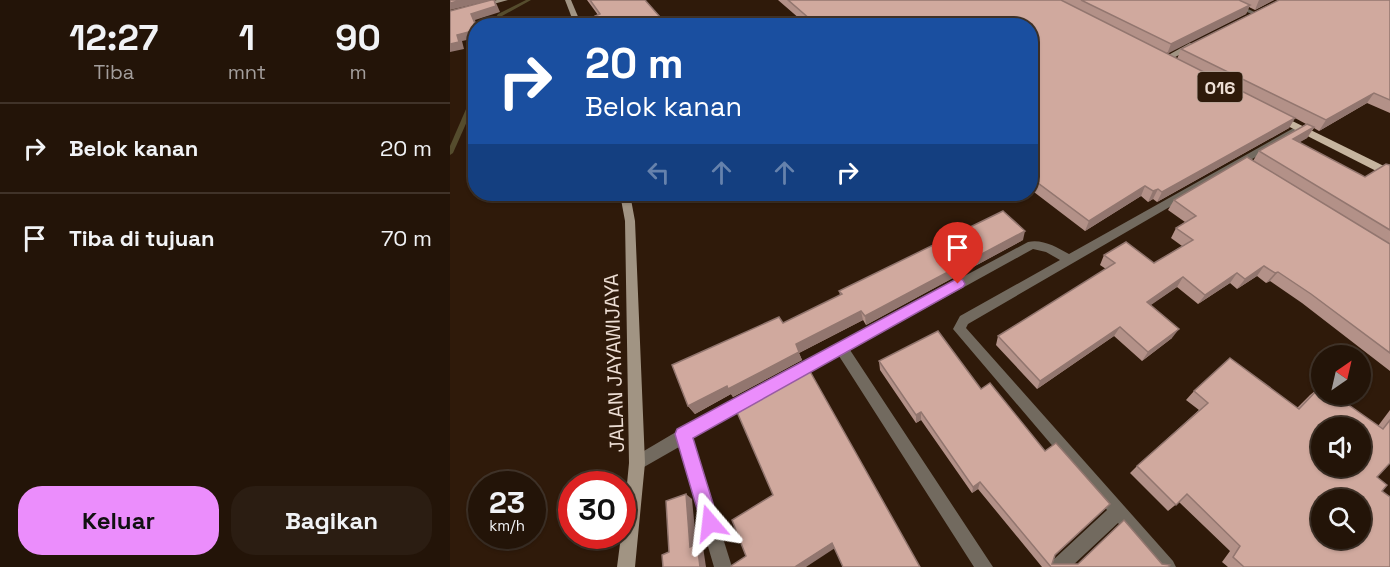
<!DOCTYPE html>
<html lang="id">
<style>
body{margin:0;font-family:"Space Grotesk",sans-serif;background:#2b1d12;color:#f1f3f6;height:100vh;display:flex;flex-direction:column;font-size:22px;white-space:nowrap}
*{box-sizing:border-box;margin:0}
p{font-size:20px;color:#a39e9c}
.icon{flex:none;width:33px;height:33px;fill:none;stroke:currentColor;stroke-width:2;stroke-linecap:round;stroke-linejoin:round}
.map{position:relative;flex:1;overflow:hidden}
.sheet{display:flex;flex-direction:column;background:#231408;width:450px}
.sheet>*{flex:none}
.guide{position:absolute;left:18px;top:18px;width:570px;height:183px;border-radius:24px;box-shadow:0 2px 4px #0004,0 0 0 2px #403329;background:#1a4fa0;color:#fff;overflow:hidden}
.needle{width:39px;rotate:34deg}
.tools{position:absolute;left:861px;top:345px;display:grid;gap:12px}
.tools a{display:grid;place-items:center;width:60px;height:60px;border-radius:50%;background:#231408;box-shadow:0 2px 4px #0004,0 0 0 2px #403329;font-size:30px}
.speed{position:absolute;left:18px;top:471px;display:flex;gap:12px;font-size:30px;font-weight:700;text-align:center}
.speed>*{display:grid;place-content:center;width:78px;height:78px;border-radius:50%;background:#231408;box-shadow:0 2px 4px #0004,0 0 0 2px #403329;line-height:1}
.speed small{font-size:15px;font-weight:400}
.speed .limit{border:9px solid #d22;background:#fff;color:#111}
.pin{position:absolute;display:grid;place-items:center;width:51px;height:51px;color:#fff;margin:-62px -26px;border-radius:50% 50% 50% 0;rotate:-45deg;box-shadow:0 0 6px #0007}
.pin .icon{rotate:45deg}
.me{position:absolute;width:66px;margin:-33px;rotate:343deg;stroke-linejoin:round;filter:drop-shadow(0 0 4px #0008)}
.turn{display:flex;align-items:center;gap:21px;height:126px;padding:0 18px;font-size:27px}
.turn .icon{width:78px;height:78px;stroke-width:2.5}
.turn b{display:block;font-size:42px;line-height:51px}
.lanes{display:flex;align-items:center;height:57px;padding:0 18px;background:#0003;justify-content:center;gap:30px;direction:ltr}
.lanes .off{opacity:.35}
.eta{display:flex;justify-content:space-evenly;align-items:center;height:102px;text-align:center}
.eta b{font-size:36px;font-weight:600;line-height:42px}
.button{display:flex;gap:12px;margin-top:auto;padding:12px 18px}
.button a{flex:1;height:69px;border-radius:24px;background:#eb8dfc;color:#111;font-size:24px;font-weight:600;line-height:69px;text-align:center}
.button a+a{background:#2b1d12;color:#f1f3f6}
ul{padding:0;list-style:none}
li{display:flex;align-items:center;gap:18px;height:90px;padding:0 18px;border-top:2px solid #403329}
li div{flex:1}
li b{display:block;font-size:22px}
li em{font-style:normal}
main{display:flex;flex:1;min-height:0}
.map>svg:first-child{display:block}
</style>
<main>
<section class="sheet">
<div class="eta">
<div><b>12:27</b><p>Tiba</p></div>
<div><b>1</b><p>mnt</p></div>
<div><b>90</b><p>m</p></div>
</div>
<ul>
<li><svg class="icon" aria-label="right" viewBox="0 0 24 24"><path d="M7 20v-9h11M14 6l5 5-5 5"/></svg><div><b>Belok kanan</b></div><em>20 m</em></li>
<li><svg class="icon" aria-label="arrive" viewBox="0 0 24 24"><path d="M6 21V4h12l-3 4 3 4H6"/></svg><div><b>Tiba di tujuan</b></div><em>70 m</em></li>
</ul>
<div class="button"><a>Keluar</a><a>Bagikan</a></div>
</section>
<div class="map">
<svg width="940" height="567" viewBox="0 0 940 567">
<rect width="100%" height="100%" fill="#2f1a0a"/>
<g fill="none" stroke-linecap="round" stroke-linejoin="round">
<!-- stream -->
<g fill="#554c2d" fill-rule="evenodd">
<polygon points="76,0 81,0 52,16 45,26 40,26 48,14"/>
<polygon points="26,91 26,101 3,153 0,155 0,146 23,93"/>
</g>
<!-- street -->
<g fill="#726a5f" fill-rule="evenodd">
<polygon points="769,0 778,0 809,14 804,15"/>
<path d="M 849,125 L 852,126 L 852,130 L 518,324 L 516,328 L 723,561 L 726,567 L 706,567 L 668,523 L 621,567 L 599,567 L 602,561 L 657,510 L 503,329 L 510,316 L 610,260 L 596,252 L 583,249 L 400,350 L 543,567 L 524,567 L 389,356 L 349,378 L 344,380 L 339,378 L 337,374 L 339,370 L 578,242 C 593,239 606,247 619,254 Z"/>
<polygon points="297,392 302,394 304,399 302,404 242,439 282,567 264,567 229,447 187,471 182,468 179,463 182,458 226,432 228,429 234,427"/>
</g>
<!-- secondary -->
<g fill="#a19483" fill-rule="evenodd">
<polygon points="47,0 58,0 0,16 0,12"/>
<polygon points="115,0 121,0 132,26 125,26"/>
<polygon points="740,43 747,45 718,61 711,59"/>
<polygon points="170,194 180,194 185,221 195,463 185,567 167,567 171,536 172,536 179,463 175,221"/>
</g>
<!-- primary -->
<polygon fill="#c6b59f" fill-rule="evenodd" points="824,112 940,169 940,178 820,117 820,113"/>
</g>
<!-- wall -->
<g fill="#b39188">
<polygon points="137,0 195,0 218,26 149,26 145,16 148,15"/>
<polygon points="328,0 824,0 805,10 799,7 796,14 717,53 727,59 731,49 940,0 940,113 917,103 869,131 864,128 857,138 849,142 915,177 940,165 940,371 852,303 820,281 816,283 807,276 787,289 780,283 748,304 727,287 700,305 722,338 692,361 664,336 587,389 546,345 548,336 656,269 650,265 654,255 704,263 732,246 721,238 726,228 735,222 718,210 724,200 803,161 809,151 856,124 845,118 839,128 707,202 703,199 698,202 691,196 635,231 580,189 580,26 358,26"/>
<polygon points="573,240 416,325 413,320 349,353 352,360 283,397 281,394 245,414 238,406 333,323 390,295 389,291"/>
<polygon points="429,361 531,389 595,451 660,504 605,555 602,564 712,564 718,567 592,567 528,489 522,493 471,420 466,423 430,370"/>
<polygon points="871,386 928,426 940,410 940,463 927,477 932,491 940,567 778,567 772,562 780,551 729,502 718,511 680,473 687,466 749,410 736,400 744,391 847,408 860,395"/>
</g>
<!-- shaded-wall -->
<g fill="#92766f">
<polygon points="12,0 42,0 0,10 0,3"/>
<polygon points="44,0 47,5 50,12 25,20 27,26 26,26 21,14"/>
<polygon points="809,0 824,0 805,10"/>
<polygon points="800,5 796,14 717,54 721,44"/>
<polygon points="26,30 26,38 12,41 14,49 0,52 0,44 7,35"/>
<polygon points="924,93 917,103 869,131 876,120"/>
<polygon points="845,118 839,128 707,202 712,192"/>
<polygon points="864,127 857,138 837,150 843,139"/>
<polygon points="695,186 691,196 635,231 639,221"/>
<polygon points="708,189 703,199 698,202 703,191"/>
<polygon points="575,231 573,240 416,325 415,316"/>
<polygon points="814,266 807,276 787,289 795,279"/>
<polygon points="828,272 820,281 816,283 825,273"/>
<polygon points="787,273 780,283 748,304 755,295"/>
<polygon points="733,277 727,287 691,312 697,302"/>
<polygon points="411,311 413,320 349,353 352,360 283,397 281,394 245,414 238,406 346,344"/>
<polygon points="670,327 664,336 587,389 590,381"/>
<polygon points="729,329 722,338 692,361 698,352"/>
<polygon points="471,412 471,420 466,423 466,415"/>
<polygon points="530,482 528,489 522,493 523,487"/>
<polygon points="236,494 242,499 247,551 240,547"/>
<polygon points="247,543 253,547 256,567 250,567"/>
<polygon points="382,543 385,548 356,567 345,567"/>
</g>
<!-- building -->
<g fill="#d0a99e" stroke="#92766f" stroke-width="1.5" fill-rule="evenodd">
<polygon points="0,0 12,0 0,3"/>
<polygon points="41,0 44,0 46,6 21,14 26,26 26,30 7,35 9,42 0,44 0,11"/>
<polygon points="140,0 195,0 218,26 152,26 145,16 150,14"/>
<polygon points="338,0 611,0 845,118 712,192 708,189 703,191 695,186 639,221 580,177 580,26 368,26"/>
<polygon points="631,0 789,0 800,5 721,44"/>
<polygon points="829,0 940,0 940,100 924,93 876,120 731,49"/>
<polygon points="857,124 864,127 843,139 915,177 936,164 940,165 940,230 809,151"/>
<polygon points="797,157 940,244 940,353 861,294 828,272 825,273 814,266 795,279 787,273 755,295 733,277 697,302 729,329 698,352 670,327 590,381 548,336 665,263 654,255 676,242 704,263 743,240 726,228 746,216 724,200"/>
<polygon points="553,211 575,231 415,316 411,311 346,344 349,352 278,389 277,386 238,406 222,365 329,317 333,323 392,294 389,291"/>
<polygon points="488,331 531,389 540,383 595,451 606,443 660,504 605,555 602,564 628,564 674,520 712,564 720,565 718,567 601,567 530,482 523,487 471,412 466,415 429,361"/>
<path d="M 780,358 L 849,409 L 871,386 L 872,394 L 883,394 L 933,429 L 940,420 L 940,463 L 927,477 L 937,485 L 932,491 L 940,497 L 940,567 L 794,567 L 783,557 L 790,546 L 737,494 L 726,505 L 687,466 L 758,403 L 744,391 ZM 872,428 L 910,428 L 910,466 L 872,466 ZM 872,500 L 910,500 L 910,538 L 872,538 Z"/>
<polygon points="357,366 470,567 393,567 382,543 345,567 281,567 281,566 296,556 282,520 323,495 284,405"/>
<polygon points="236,494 240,547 247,543 250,567 213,567 212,555 219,552 216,501"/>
</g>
<!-- route -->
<polygon fill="#eb8dfc" stroke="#995ca4" stroke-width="1.5" points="508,278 513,280 515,284 513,287 243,438 269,523 266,529 260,532 253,529 225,434 227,429"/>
<g text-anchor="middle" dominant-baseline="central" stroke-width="6" stroke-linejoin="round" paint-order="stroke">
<!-- shield labels -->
<rect fill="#2f1a0a" stroke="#b4a397" stroke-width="1.5" x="747.5" y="72" width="45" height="30" rx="4.5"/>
<g font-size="18" font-weight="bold" fill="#edded4">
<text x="770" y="87">016</text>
</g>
<!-- street labels -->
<g font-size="20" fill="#edded4" stroke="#2f1a0a">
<text transform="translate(164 363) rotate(-92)">JALAN JAYAWIJAYA</text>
</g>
</g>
</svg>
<div class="tools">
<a><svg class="needle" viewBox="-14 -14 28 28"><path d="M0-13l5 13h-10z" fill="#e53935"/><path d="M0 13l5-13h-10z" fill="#a39e9c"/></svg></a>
<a><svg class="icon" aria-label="sound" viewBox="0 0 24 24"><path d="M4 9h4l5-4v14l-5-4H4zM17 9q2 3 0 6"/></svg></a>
<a><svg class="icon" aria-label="search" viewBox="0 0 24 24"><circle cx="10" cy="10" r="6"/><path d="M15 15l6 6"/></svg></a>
</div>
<div class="speed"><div>23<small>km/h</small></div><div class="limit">30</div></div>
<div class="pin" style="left:508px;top:284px;background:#d93025"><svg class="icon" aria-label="arrive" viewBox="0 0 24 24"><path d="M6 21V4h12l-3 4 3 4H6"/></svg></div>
<svg class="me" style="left:260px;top:523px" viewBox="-20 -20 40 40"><path d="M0-17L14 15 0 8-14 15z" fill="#eb8dfc" stroke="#fff" stroke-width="4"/></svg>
<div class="guide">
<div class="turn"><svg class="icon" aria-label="right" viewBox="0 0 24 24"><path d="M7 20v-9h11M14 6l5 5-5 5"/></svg><div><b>20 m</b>Belok kanan</div></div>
<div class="lanes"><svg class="icon off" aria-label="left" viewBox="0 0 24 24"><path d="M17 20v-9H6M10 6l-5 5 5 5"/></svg><svg class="icon off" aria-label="ahead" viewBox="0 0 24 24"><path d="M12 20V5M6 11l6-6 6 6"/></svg><svg class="icon off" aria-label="ahead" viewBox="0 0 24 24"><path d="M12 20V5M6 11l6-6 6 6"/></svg><svg class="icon" aria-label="right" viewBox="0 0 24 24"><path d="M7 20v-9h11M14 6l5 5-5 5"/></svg></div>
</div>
</div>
</main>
